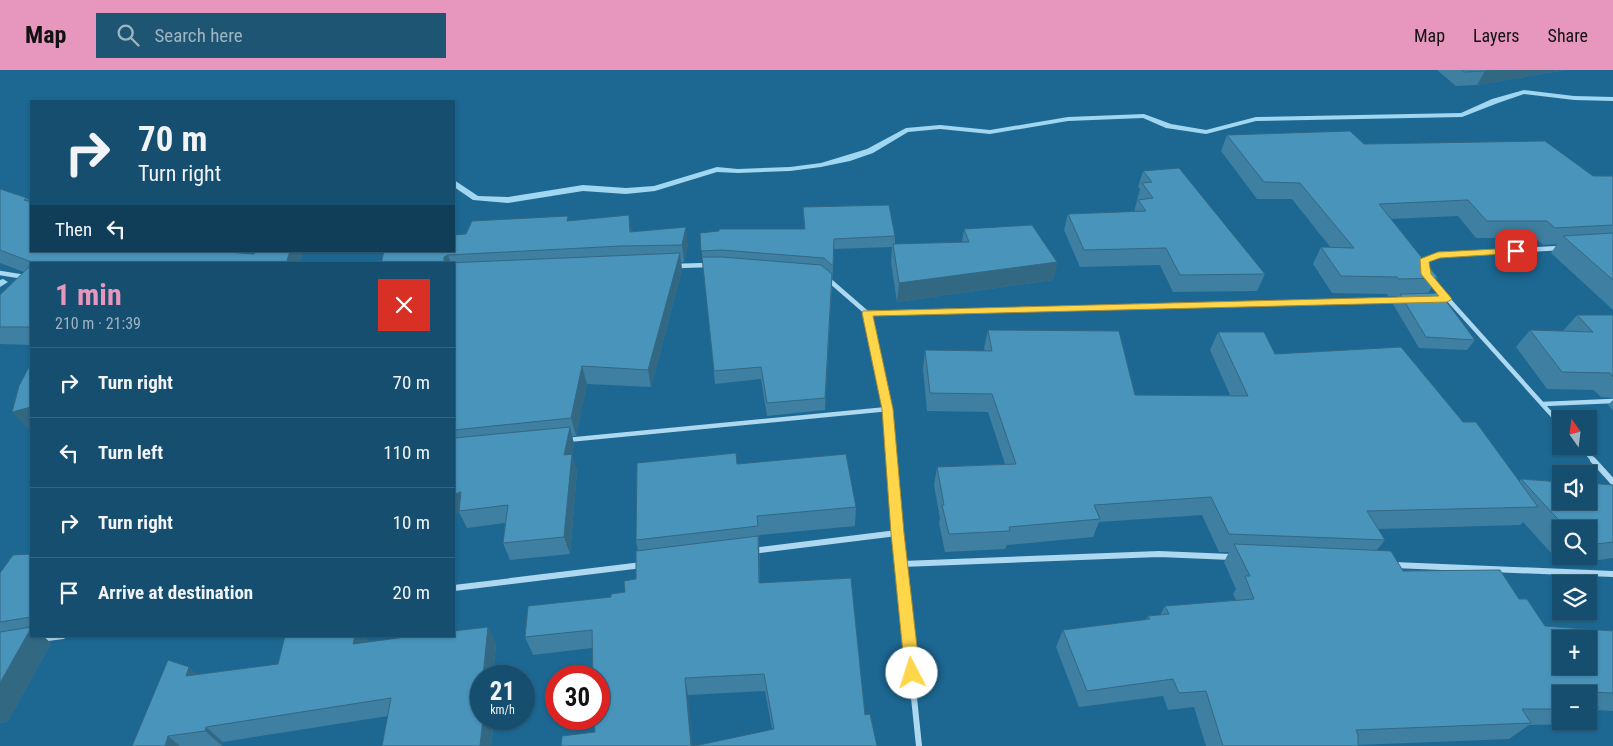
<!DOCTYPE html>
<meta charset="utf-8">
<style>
body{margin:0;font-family:"Roboto Condensed",sans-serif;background:#1e5573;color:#f1f3f6;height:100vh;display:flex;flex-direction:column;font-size:19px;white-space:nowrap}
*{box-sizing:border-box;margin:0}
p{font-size:16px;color:#9db4c2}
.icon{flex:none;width:28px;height:28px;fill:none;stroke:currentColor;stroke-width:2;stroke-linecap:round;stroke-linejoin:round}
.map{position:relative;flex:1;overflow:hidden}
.panel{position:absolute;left:30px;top:192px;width:425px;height:375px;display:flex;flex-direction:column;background:#154e6e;border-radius:0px;box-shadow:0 1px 4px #0004,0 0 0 1px #346581}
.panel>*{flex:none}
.banner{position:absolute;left:30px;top:30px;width:425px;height:152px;border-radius:0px;box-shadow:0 1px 4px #0004,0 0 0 1px #346581;background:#154e6e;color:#f1f3f6;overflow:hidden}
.needle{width:32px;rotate:346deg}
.controls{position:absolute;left:1552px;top:340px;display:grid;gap:10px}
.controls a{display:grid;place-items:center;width:45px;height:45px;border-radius:0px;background:#154e6e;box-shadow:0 1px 4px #0004,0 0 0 1px #346581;font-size:25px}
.speed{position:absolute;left:470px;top:595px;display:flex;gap:10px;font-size:25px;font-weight:700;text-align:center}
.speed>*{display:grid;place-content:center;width:65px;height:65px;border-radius:50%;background:#154e6e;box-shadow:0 1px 4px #0004,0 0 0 1px #346581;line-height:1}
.speed small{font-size:12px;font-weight:400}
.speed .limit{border:8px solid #d22;background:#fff;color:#111}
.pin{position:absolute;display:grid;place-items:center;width:42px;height:42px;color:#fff;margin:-21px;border-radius:10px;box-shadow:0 2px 8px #0006}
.me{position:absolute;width:55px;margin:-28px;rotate:355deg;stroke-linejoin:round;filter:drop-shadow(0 0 4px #0008)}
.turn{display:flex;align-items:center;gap:18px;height:105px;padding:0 25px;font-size:22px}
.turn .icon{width:65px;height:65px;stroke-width:2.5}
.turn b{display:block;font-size:35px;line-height:42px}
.then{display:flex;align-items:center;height:48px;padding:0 25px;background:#0003;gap:10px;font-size:19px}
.round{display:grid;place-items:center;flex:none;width:52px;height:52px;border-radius:0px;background:#1e5573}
.summary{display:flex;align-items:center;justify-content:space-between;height:85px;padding:0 25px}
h1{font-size:30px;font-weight:700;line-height:38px;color:#e797bd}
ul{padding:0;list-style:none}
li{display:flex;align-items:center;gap:15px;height:70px;padding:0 25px;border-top:1px solid #346581}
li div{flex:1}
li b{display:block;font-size:19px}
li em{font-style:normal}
header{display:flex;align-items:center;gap:30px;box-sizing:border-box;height:70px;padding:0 25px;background:#e797bd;color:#111}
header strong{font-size:24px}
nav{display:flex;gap:28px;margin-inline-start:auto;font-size:18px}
.search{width:350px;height:45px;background:#1e5573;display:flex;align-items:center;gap:12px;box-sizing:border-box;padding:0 18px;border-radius:0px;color:#9db4c2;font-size:19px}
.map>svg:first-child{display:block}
</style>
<header>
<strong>Map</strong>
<div class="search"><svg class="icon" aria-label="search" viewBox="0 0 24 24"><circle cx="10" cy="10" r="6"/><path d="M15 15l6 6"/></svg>Search here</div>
<nav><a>Map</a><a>Layers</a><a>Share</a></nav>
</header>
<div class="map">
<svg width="1613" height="676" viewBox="0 0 1613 676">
<rect width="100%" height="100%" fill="#1c6893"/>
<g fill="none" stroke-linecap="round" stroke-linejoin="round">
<!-- stream -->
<g fill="#a0d6f0" fill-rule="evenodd">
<polygon points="1524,20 1574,26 1613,27 1613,31 1574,30 1524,24 1498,33 1462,47 1256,51 1206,64 1166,58 1143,48 1068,51 990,64 940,59 908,62 873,83 850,91 821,97 790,101 738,103 717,102 655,121 626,124 583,121 508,133 473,130 454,117 454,110 478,126 508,127 583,115 626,118 654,116 717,97 738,99 790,97 821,93 867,79 906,58 940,55 990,60 1068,47 1144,44 1171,54 1206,60 1256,47 1461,43 1492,29"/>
<polygon points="3,209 8,212 0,217 0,210"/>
</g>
<!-- street-far1 -->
<g stroke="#add8ef" stroke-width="4.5">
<polyline points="675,196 709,195"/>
<polyline points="1425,197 1424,191 1438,185 1560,178"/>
<polyline points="0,203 31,208"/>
<polyline points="1430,209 1561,355"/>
<polyline points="829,210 867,243 888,339 892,391"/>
<polyline points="867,243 1401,230"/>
<polyline points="1543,334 1613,331"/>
<polyline points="567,370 888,339"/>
<polyline points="1581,376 1594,391"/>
</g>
<!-- street -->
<g stroke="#add8ef" stroke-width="6">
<polyline points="892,390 897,463 919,676"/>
<polyline points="1593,390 1613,412"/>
<polyline points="752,481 897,463"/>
<polyline points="902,494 1159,484 1231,487"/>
<polyline points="1394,495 1613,504"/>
<polyline points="454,518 642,495"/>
<polyline points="40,569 63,566"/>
</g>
</g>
<!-- wall -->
<g fill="#3f7fa1" fill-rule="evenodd">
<polygon points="1437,0 1565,0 1477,15 1456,16"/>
<polygon points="1227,65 1364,74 1593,106 1613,106 1613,240 1551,183 1557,174 1543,175 1535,168 1476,168 1458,146 1391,149 1438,208 1428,223 1475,270 1467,280 1419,278 1393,234 1398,226 1388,226 1387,224 1332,223 1313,194 1321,177 1331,178 1292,129 1257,129 1221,81"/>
<polygon points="1143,101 1265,204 1257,221 1173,222 1160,195 1080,197 1064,160 1068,144 1134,142 1140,119 1138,117"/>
<polygon points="0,119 27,128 31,132 31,181 254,184 257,181 303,181 300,194 31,194 31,275 0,274 0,225 24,202 0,193"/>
<polygon points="803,137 895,166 895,174 962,172 964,159 1057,192 1053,210 897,232 891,192 892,177 834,179 825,340 767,346 761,309 715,314 700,163 804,159"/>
<polygon points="569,151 632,162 688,174 684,192 681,192 682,200 651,317 587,314 576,366 572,366 574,374 572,386 577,401 570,484 510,490 503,473 505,453 467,458 459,442 454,443 454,194 381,194 466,164"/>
<polygon points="1577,245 1613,245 1613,328 1601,327 1594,320 1547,319 1516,277 1530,260 1563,261"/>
<path d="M 988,260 L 1135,325 L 1230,325 L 1210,280 L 1218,262 L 1275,284 L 1463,352 L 1519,412 L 1521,409 L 1613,415 L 1613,488 L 1562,495 L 1523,452 L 1520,455 L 1378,459 L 1385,470 L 1377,480 L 1403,501 L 1519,529 L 1545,556 L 1613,561 L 1613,641 L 1596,640 L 1589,645 L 1589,624 L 1561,624 L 1561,651 L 1580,651 L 1576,654 L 1529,655 L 1509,669 L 1358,675 L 1358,676 L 1206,676 L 1194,637 L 1168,640 L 1163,626 L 1079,637 L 1056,577 L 1063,560 L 1146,550 L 1148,546 L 1160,545 L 1165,536 L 1236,530 L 1233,524 L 1236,519 L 1224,492 L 1229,482 L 1219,482 L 1202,445 L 1099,452 L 1093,467 L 1007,475 L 1005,479 L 945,482 L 939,453 L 940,448 L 934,415 L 937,397 L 1005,394 L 988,342 L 927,341 L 923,299 L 925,280 L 985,281 L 984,278 ZM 1561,459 L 1589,459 L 1589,486 L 1561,486 Z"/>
<polygon points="1613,330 1613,340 1608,335"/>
<polygon points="737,394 856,437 855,456 759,465 760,513 865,645 772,659 765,621 688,625 595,662 592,578 533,585 525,567 611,527 625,522 636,509 638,481 636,470"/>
<polygon points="31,484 31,566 51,573 8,651 0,653 0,503"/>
<polygon points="364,566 368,572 496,573 493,606 481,606 489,652 493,658 491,676 382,676 388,646 223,672 222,676 132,676 189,597 196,605 278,594"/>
</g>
<!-- shaded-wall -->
<g fill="#336883">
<polygon points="1492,0 1565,0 1477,15 1485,1"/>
<polygon points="629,145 632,162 630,162"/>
<polygon points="686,157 688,174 684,192 682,175"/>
<polygon points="290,181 303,181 300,194 286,194"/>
<polygon points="680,183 682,200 651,317 648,300"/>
<polygon points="448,185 451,194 445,194 444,191 444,187"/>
<polygon points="1057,192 1053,210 897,232 899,213"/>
<polygon points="582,296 587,314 576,366 571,348"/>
<polygon points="31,337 31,362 12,342"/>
<polygon points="570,357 574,374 572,386 577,401 570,484 564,467 564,385"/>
<polygon points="461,422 459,442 454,443 454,424"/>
<polygon points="758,466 759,485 760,531 759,513"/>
<polygon points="488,557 496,573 493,606 483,606"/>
<polygon points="31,558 31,566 43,566 51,573 8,651 0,653 0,613"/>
<polygon points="355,566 364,566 368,573 353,574"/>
<polygon points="189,597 205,613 186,606"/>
<polygon points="685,608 688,625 693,676 691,676"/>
<polygon points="481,621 481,648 479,644"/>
<polygon points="482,649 489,649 489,652 493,658 491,676 480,676"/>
<polygon points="206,657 223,672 222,676 205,661"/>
<polygon points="168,666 180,676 165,676"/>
</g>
<!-- building -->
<g fill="#4994bb" stroke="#336883" fill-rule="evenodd">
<polygon points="1462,0 1492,0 1485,1 1464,2"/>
<polygon points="1350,61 1364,74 1545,71 1593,106 1613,106 1613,155 1555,158 1547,151 1487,151 1468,130 1379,134 1438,208 1399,209 1397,207 1341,206 1321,177 1354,178 1300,113 1264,112 1227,65"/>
<polygon points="1179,98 1265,204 1180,205 1166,178 1084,180 1068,144 1146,141 1138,130 1153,128 1142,113 1152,112 1143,101"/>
<polygon points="0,119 27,128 24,130 31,132 31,181 213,181 254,184 257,181 290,181 286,194 33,194 34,193 0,180"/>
<polygon points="889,135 895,166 834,169 833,196 824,188 722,180 701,181 700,163 719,161 719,159 805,159 803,137"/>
<polygon points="629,145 630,162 686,157 682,175 621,176 448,185 444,187 444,191 448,193 680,183 648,300 582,296 571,348 454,360 454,194 381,194 384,181 454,181 454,165 466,164 472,151 568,146 567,151"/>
<polygon points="1032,155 1057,192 899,213 893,174 969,172 964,159"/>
<polygon points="1613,163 1613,210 1563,166"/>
<polygon points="702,187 722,187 821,195 832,204 825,328 767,333 761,297 714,301"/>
<polygon points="31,195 31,257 0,257 0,225"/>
<polygon points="1440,223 1475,270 1426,267 1400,224"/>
<polygon points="1577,245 1613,245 1613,307 1610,303 1562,302 1530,260 1593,262"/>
<polygon points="988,260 1119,261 1135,325 1248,326 1218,262 1264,262 1275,284 1401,277 1463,352 1476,352 1538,437 1367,441 1385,470 1229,464 1211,427 1094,435 1100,449 1009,457 1010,461 949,464 942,435 944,435 937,397 1016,394 992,324 930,323 925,280 992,281"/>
<polygon points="31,293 31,337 12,342 19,316"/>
<polygon points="570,357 564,385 572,384 564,467 503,473 508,435 459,441 461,422 454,424 454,368"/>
<polygon points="736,383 737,394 846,384 856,437 757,446 758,456 636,470 637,393"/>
<polygon points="1521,409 1561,412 1561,431 1589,431 1589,413 1613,415 1613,472 1589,475 1589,459 1567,459"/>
<polygon points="758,466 759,513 851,508 865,645 870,644 877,676 694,676 774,659 764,604 685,608 691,676 561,676 562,666 595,662 594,649 599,649 599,606 593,606 592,560 525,567 528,536 611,527 611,524 625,522 624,511 636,509 636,481"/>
<path d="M 1234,474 L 1391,481 L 1403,501 L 1500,500 L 1519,529 L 1527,529 L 1545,556 L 1613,561 L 1613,623 L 1588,622 L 1599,638 L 1589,638 L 1589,624 L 1561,624 L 1561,639 L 1522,639 L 1531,653 L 1356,660 L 1358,665 L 1358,676 L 1223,676 L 1206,621 L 1179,623 L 1173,609 L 1087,621 L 1063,560 L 1150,549 L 1148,546 L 1169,544 L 1165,536 L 1254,529 L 1245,506 L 1250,506 ZM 1561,569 L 1589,569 L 1589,596 L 1561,596 Z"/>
<polygon points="31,484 31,547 0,552 0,503 13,485"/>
<polygon points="31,557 31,558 0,613 0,562"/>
<polygon points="488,557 483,606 481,606 481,621 479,644 481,644 481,649 483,649 480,676 382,676 391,628 206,657 205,661 168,666 165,676 132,676 168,590 189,597 186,606 278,594 285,566 355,566 353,574 413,566 454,566 454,561"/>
</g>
<!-- route -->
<polygon fill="#ffd54a" stroke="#a68a30" points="1516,178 1521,181 1519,183 1440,188 1429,192 1431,204 1452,229 1447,232 873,246 893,339 904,463 920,603 918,608 912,610 907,608 905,603 891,463 882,339 862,243 863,241 1439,226 1421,204 1420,189 1438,182"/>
</svg>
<div class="controls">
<a><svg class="needle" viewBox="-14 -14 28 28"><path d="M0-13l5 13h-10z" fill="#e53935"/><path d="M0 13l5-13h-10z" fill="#9db4c2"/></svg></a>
<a><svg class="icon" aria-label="sound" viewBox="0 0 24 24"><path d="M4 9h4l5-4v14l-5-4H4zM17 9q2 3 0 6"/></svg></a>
<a><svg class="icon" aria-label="search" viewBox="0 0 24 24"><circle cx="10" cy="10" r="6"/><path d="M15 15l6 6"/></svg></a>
<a><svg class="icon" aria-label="layers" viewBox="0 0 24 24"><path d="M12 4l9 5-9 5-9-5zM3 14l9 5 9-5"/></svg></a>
<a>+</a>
<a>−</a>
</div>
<div class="speed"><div>21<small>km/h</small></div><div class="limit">30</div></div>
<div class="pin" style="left:1516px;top:181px;background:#d93025"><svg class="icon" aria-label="arrive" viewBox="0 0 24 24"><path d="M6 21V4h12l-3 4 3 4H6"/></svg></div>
<svg class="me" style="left:912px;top:603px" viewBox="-20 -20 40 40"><circle r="19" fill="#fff"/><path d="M0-13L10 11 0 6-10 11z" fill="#ffd54a"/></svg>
<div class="banner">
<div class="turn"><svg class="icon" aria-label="right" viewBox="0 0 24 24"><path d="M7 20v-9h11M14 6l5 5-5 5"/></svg><div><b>70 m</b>Turn right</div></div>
<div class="then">Then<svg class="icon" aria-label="left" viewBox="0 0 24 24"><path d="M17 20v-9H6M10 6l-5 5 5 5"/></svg></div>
</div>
<section class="panel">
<div class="summary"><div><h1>1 min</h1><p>210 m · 21:39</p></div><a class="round" style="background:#d93025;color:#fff"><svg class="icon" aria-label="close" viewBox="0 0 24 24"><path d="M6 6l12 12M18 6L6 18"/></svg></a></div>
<ul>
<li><svg class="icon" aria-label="right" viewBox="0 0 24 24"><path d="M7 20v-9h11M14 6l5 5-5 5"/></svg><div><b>Turn right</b></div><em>70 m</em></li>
<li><svg class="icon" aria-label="left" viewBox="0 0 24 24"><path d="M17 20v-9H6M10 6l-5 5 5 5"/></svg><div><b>Turn left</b></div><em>110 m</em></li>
<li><svg class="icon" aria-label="right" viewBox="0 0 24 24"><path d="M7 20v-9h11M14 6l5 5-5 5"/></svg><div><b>Turn right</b></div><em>10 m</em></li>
<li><svg class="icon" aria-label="arrive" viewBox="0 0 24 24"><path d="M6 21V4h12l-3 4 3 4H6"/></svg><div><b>Arrive at destination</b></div><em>20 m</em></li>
</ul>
</section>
</div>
